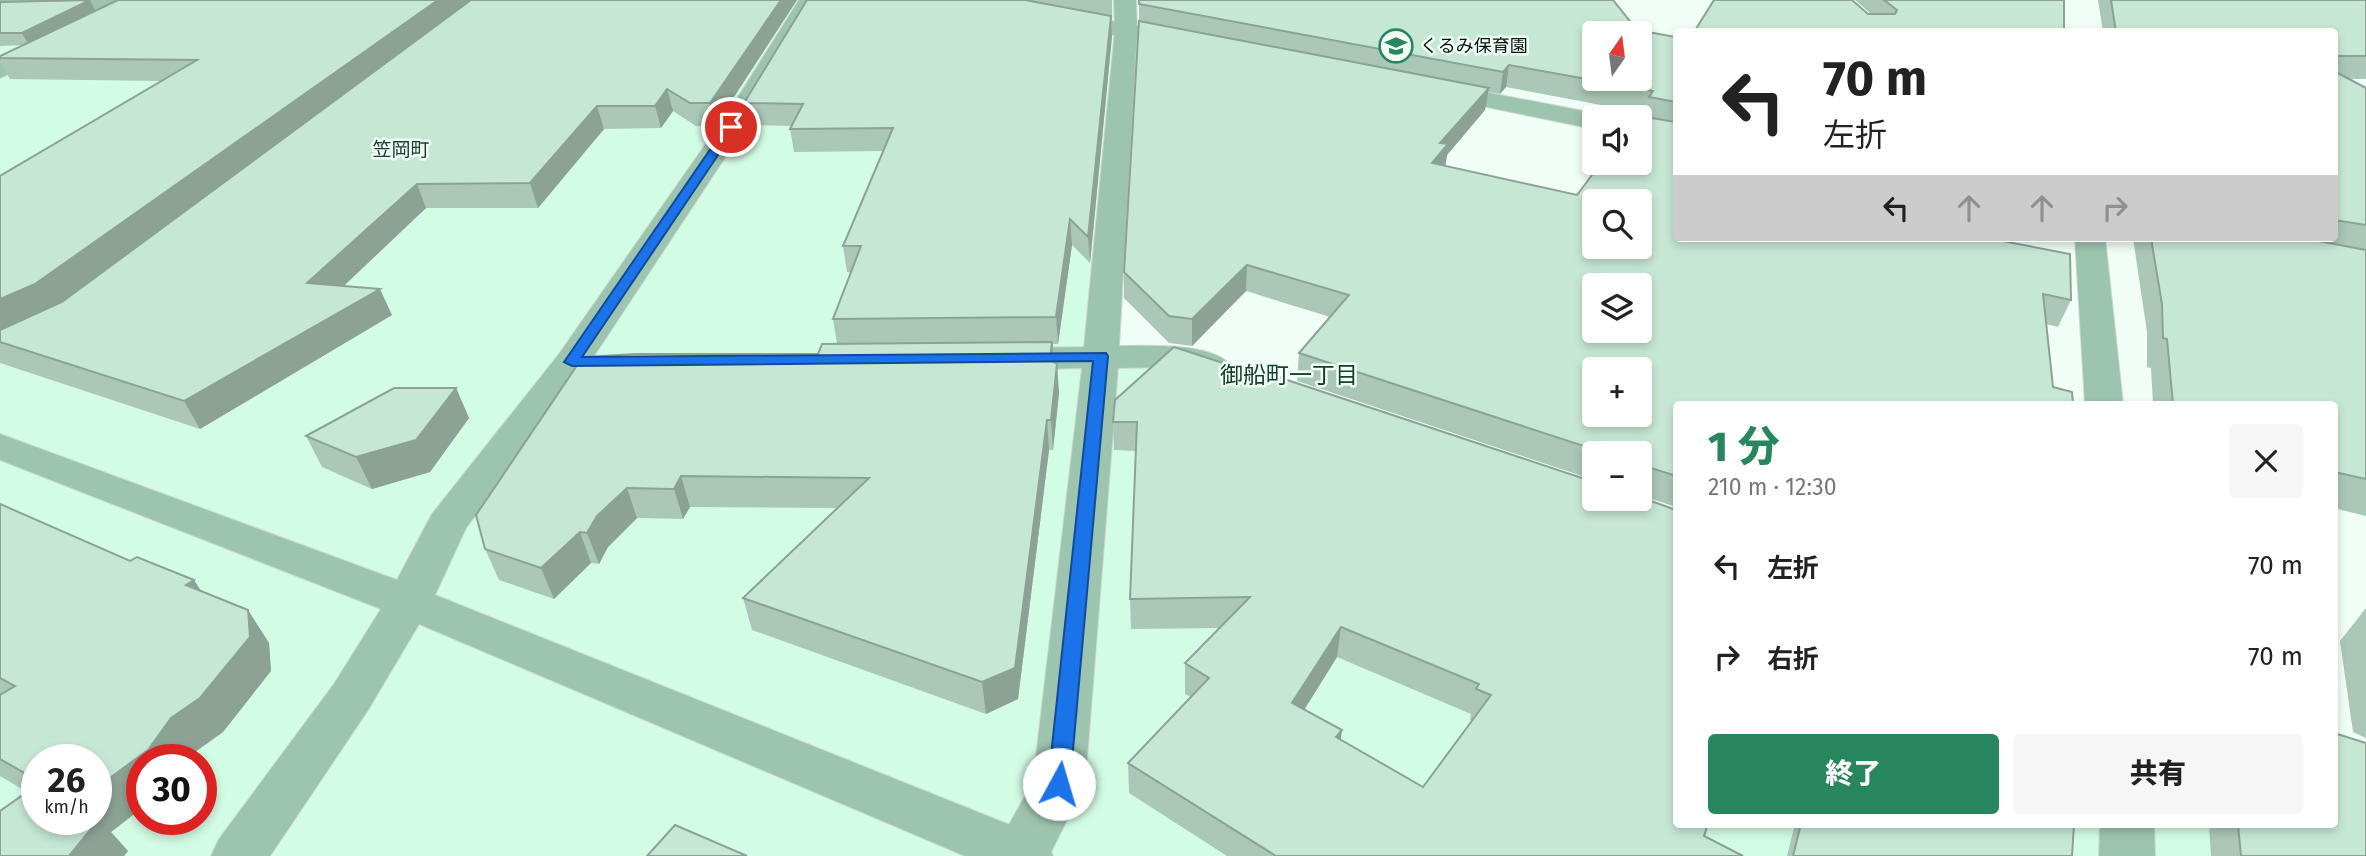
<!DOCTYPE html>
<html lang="ja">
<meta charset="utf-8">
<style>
body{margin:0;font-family:"Fira Sans","Noto Sans JP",sans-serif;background:#f6f6f6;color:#222;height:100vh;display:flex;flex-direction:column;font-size:26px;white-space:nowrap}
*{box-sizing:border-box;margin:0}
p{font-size:23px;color:#767676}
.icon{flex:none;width:38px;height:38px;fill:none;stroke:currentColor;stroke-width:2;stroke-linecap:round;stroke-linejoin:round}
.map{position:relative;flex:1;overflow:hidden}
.side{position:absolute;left:1673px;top:401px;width:665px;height:427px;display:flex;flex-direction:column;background:#fff;border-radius:7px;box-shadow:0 4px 10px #0003}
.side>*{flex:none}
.banner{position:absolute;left:1673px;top:28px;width:665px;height:214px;border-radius:7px;box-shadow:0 4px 10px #0003;background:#fff;color:#222;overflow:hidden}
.needle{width:46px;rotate:14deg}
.controls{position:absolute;left:1582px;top:21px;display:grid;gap:14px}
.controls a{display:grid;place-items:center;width:70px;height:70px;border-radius:7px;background:#fff;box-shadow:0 4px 10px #0003;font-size:35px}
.speed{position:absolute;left:21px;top:744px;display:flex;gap:14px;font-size:35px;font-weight:700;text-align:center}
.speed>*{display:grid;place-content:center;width:91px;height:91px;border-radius:50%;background:#fff;box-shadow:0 4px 10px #0003;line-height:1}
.speed small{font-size:18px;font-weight:400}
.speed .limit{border:10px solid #d22;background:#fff;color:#111}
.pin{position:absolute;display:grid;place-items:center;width:60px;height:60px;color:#fff;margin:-30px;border:4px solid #fff;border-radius:50%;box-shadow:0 2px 7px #0007}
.me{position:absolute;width:77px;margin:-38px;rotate:6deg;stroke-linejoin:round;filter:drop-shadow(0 0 5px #0008)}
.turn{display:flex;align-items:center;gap:24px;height:147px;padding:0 35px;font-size:32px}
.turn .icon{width:91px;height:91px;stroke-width:2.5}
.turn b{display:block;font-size:49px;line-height:60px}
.lanes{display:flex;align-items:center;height:66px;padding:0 35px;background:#0003;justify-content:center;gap:35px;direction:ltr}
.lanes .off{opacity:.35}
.round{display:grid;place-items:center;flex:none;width:74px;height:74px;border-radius:7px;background:#f6f6f6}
.head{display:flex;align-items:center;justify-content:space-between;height:119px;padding:0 35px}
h1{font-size:42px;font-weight:800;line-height:52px;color:#28865e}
.action{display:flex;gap:14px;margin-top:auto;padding:14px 35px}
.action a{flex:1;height:80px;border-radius:7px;background:#28865e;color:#fff;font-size:28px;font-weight:800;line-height:80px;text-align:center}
.action a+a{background:#f6f6f6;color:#222}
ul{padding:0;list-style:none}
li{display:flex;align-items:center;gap:21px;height:91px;padding:0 35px}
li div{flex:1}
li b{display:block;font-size:26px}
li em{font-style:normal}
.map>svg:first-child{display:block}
</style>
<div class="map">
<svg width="2366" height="856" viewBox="0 0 2366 856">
<rect width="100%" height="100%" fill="#f1fef7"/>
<!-- built -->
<path fill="#d3fce5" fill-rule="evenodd" d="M 0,0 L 1137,0 L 1106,341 L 1676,541 L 1676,824 L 2334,824 L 2366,856 L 0,856 ZM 37,760 L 96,760 L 96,819 L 37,819 ZM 142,760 L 201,760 L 201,819 L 142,819 Z"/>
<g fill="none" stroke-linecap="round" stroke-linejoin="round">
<defs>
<g id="minor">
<polygon points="127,0 155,0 152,5 0,78 0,62"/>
<path d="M 1114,0 L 1136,0 L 1137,30 L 1119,346 C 1149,346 1215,342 1233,368 L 1228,376 L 1215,379 L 1175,367 L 1118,368 L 1085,784 L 1049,856 L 995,856 L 1002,837 L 1033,782 L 1082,368 L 1001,370 L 988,367 L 983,359 L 988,351 L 1001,348 L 1084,347 L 1115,30 Z"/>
<polygon points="2075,238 2105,238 2123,404 2085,404"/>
<polygon points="2100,824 2154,824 2155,856 2099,856"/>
</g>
<g id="tertiary">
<polygon points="0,0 174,0 176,2 173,7 165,8 0,11"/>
<polygon points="799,0 823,0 812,12 759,106 590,362 466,528 435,595 1045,839 1053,856 965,856 419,624 368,710 270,856 211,856 219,839 334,684 381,609 0,460 0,434 397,580 432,514 559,354 733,105"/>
<polygon points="960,0 1004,0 1188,36 1196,38 1200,43 1196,48 1188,50 971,6 963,5"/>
<polygon points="1437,83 1594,113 1605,117 1594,117 1594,129 1428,95 1425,90 1428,85"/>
</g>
</defs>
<!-- minor casing -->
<use href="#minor" stroke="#cbd8d1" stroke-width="2"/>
<!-- tertiary casing -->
<use href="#tertiary" stroke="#cbd8d1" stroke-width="2"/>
<!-- minor -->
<use href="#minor" fill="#9dc4ae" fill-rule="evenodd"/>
<!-- tertiary -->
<use href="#tertiary" fill="#9dc4ae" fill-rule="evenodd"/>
</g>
<!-- wall -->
<g fill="#abc7b7" fill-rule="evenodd">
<polygon points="90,0 96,11 797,0 715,126 696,126 673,111 661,128 604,129 538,208 426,208 344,286 392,315 200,429 0,363 0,176 162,81 10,79 0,62 0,56 24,45 0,46 0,2"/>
<polygon points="807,0 1112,0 1112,36 1090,263 1072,245 1058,344 1053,344 1054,363 1059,393 1053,450 1049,450 1018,699 986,714 752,630 743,598 838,508 690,507 683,519 637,518 608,547 599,564 591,563 554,599 499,580 485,549 818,354 837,344 833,319 851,272 847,272 843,246 883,151 794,152 790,129 791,126 749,125 744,103"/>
<path d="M 1139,0 L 1637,30 L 1676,37 L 1676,238 L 1987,238 L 2071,300 L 2058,327 L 2046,324 L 1676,404 L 1676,507 L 1640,495 L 1640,453 L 1594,453 L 1594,480 L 1297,381 L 1299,353 L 1330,317 L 1246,291 L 1192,346 L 1169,343 L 1124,298 L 1124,272 L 1139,22 ZM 1506,87 L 1638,112 L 1577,195 L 1445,166 L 1447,155 L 1485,110 L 1488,92 L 1500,94 Z"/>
<polygon points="1855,0 2064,0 2064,32 1868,14 1871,14"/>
<polygon points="2098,0 2366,0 2366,79 2350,79 2366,88 2366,516 2334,508 2334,404 2153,404 2151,368 2147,367 2147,332 2133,238 2334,238 2334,32 2103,32"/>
<path d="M 1275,380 L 1704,836 L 1743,856 L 1227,856 L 1129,793 L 1128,763 L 1191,697 L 1185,694 L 1185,663 L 1220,628 L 1131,629 L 1130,599 L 1136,451 L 1114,450 L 1113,422 ZM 1337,657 L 1471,714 L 1470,720 L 1472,721 L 1423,787 L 1341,740 L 1304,710 Z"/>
<polygon points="456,388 469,418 430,472 372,489 322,467 306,436"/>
<path d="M 0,504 L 130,561 L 137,557 L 194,580 L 200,591 L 248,610 L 269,643 L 271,671 L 223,732 L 195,752 L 190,760 L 142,760 L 142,808 L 111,832 L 128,851 L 124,856 L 0,856 L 0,811 L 27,792 L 0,776 ZM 37,760 L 96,760 L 96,819 L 37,819 Z"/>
<polygon points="2366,608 2366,738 2353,732 2340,641"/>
<polygon points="1795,824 2074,824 2072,856 1787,856"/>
<polygon points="2209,824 2334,824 2366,856 2211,856"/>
</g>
<!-- shaded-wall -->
<g fill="#8ba295">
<polygon points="90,0 96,12 29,45 22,33"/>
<polygon points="438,0 472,0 52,310 0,334 0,299"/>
<polygon points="781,0 797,0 715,126 710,103"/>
<polygon points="1111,16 1112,36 1090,263 1088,237"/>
<polygon points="1509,65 1506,87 1500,94 1503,72"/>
<polygon points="1489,88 1485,110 1447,155 1445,168 1432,163 1440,143"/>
<polygon points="667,89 673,111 661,128 655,106"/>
<polygon points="597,106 604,129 538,208 530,183"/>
<polygon points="417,184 426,208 319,309 307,283"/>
<polygon points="1070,219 1072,245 1058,344 1056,317"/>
<polygon points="1247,265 1246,291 1192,346 1192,319"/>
<polygon points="380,289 392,315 200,429 184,401"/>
<polygon points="1052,342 1055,371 1050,360"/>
<polygon points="1057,364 1059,393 1053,450 1051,420"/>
<polygon points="456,388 469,418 430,472 372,489 356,457"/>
<polygon points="1047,420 1049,450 1018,699 986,714 982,682"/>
<polygon points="681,476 690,507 683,519 674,489"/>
<polygon points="627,488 637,518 608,547 599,564 587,533 597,516"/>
<polygon points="580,532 591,563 554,599 541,568"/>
<polygon points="194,580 215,613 186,585"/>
<polygon points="248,610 269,643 271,671 223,732 195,752 190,760 142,760 142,808 111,832 128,851 124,856 69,856 96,819 96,788"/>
<polygon points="1341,627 1337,657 1289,734 1292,703"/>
<polygon points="1342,730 1338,760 1336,737"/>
</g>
<!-- building -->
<g fill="#c7e7d5" stroke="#8ba295" stroke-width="2" fill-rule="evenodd">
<polygon points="90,0 22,33 0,33 0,2"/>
<polygon points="118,0 438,0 35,284 0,299 0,176 197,60 0,58 0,56"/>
<polygon points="471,0 781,0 710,103 690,103 667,89 655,106 597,106 530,183 417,184 307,283 380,289 184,401 0,342 0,330 62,302"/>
<polygon points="807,0 1025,0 1111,16 1088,237 1070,219 1056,317 833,319 861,246 843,246 893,128 790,129 803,104 744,103"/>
<path d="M 1139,0 L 1613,0 L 1637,30 L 1676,37 L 1676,102 L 1649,97 L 1653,91 L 1509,65 L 1503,72 L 1139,4 ZM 1594,33 L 1640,33 L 1640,79 L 1594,79 Z"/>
<polygon points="1714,0 1852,0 1868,14 1895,14 1897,10 1884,0 2064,0 2064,32 1694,32"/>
<polygon points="2111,0 2366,0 2366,56 2334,56 2334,32 2116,32"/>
<path d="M 1139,21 L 1489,88 L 1440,143 L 1448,144 L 1432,163 L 1577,195 L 1601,163 L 1640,163 L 1640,117 L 1634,117 L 1643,106 L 1645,117 L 1676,122 L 1676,238 L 1987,238 L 2070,254 L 2071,300 L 2043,294 L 2053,387 L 2072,392 L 2073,404 L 1676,404 L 1676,476 L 1648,467 L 1640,467 L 1640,453 L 1602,453 L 1602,452 L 1299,353 L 1349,295 L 1247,265 L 1192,319 L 1169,316 L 1124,272 ZM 1594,201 L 1640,201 L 1640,247 L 1594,247 ZM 1594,285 L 1640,285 L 1640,331 L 1594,331 ZM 1594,369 L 1640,369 L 1640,415 L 1594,415 Z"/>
<polygon points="2334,71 2366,88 2366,225 2334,220"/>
<polygon points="2151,238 2303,238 2366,250 2366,479 2334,472 2334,404 2173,404 2167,339 2163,338 2162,304"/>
<polygon points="1052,342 1050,360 1057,364 1051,420 1047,420 1015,668 982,682 743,598 869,478 681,476 674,489 627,488 597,516 587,533 580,532 541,568 485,549 476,515 578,364 586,357 636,354 818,354 822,344"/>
<path d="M 1174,347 L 1275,380 L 1278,377 L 1594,482 L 1594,499 L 1640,499 L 1640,497 L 1676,510 L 1676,824 L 1708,824 L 1704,836 L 1743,856 L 1276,856 L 1128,763 L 1209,678 L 1185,663 L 1250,597 L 1130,599 L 1137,422 L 1113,422 L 1115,400 ZM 1341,627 L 1479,684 L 1476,689 L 1491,695 L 1423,787 L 1336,737 L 1342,730 L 1292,703 Z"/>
<polygon points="394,388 456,388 416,440 356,457 306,436"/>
<polygon points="0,504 130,561 137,557 194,580 186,585 248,610 250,637 200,698 171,718 148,750 96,788 96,760 37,760 37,780 0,759 0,695 15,686 0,678"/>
<polygon points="2334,733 2366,743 2366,856 2241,856 2238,824 2334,824"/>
<polygon points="33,788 37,790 37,819 96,819 96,816 100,818 69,856 0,856 0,811"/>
<polygon points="1801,824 2074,824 2072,856 1793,856"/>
<polygon points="675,825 747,856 647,856"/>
</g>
<!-- route -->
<polygon fill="#1a73e8" stroke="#114b97" stroke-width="2" points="731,124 737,127 582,357 1106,353 1108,356 1070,784 1067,790 1059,793 1051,790 1048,784 1093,361 572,366 564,362 727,125"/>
<!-- icons -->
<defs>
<symbol id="school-ring" viewBox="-11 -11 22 22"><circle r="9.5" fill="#f1fef7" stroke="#28865e" stroke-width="1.5"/><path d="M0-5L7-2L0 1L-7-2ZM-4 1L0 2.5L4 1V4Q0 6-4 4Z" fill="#28865e"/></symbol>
</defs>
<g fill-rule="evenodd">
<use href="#school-ring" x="1377" y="27" width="38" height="38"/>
</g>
<g text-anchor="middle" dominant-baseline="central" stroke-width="5" stroke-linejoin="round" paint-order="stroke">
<!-- far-poi labels -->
<g font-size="18" fill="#05100a" stroke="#f1fef7" text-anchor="start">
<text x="1420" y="46">くるみ保育園</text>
</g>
<!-- far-neighbourhood labels -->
<g font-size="19" fill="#14402c" stroke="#f1fef7">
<text x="401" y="149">笠岡町</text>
</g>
<!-- neighbourhood labels -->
<g font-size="23" fill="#14402c" stroke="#f1fef7">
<text x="1289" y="375">御船町一丁目</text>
</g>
</g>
</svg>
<div class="controls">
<a><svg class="needle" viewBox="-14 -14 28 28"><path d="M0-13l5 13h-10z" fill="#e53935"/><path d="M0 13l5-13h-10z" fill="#767676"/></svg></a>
<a><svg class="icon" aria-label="sound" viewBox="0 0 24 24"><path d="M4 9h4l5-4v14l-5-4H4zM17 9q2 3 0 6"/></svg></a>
<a><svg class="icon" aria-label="search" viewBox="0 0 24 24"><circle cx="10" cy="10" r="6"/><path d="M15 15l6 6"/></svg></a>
<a><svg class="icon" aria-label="layers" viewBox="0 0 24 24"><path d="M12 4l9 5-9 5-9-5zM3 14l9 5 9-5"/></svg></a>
<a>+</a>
<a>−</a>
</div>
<div class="speed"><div>26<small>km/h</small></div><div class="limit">30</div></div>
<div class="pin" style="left:731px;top:127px;background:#d93025"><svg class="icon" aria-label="arrive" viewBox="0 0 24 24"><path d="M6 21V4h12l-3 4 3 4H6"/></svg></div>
<svg class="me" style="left:1059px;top:784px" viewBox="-20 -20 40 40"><circle r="19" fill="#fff"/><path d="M0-13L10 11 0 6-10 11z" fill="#1a73e8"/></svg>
<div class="banner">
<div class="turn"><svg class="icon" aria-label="left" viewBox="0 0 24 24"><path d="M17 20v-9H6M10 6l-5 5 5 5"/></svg><div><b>70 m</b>左折</div></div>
<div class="lanes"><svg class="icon" aria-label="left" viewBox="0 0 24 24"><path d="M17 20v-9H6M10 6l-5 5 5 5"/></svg><svg class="icon off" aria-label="ahead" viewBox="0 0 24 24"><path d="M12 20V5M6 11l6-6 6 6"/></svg><svg class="icon off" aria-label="ahead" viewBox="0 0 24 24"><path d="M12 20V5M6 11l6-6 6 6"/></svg><svg class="icon off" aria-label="right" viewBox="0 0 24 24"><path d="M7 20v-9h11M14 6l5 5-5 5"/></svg></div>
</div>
<section class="side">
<div class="head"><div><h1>1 分</h1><p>210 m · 12:30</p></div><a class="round"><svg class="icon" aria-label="close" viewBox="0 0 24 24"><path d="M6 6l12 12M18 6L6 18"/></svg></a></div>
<ul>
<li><svg class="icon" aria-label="left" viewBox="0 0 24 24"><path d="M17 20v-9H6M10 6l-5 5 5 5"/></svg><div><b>左折</b></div><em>70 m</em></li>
<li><svg class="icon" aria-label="right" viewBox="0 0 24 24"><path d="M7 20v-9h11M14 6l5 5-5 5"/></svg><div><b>右折</b></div><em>70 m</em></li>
</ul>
<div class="action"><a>終了</a><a>共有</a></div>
</section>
</div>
